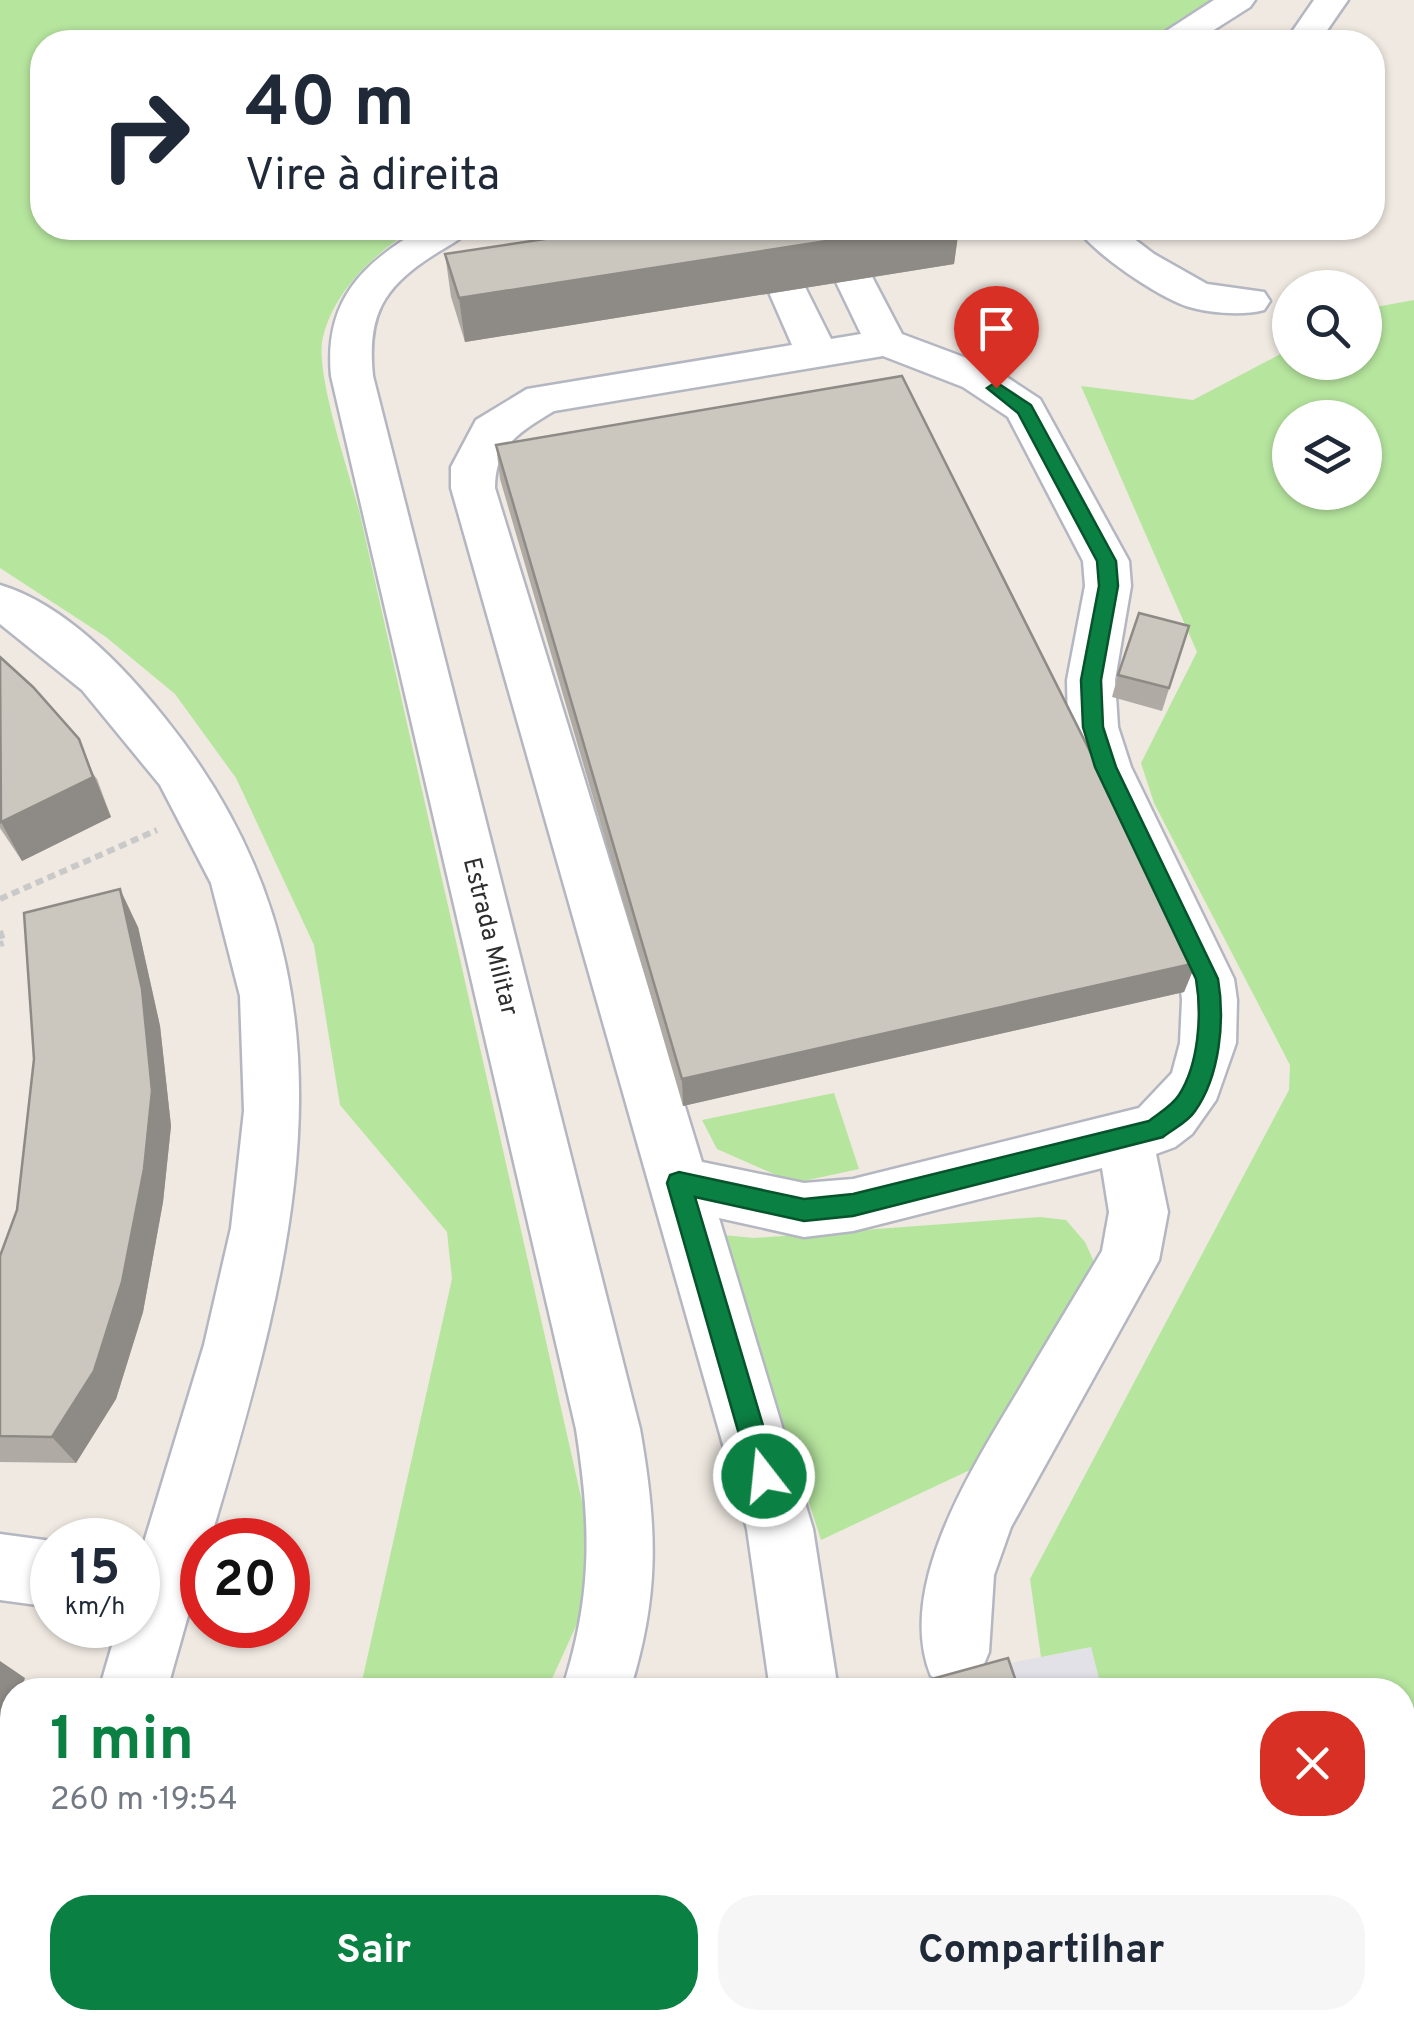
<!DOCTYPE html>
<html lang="pt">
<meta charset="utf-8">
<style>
body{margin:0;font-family:Overpass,sans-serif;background:#f6f6f7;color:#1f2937;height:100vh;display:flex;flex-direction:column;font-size:38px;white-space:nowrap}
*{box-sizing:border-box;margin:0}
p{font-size:32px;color:#747a83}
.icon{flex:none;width:55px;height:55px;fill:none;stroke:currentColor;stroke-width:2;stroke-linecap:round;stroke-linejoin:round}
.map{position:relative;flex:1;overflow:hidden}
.side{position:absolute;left:0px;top:1678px;width:1415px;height:352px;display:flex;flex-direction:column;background:#fff;border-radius:40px 40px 0 0;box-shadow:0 2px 8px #0004}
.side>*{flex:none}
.guide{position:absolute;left:30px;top:30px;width:1355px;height:210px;border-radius:40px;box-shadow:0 2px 8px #0004;background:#fff;color:#1f2937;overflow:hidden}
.fabs{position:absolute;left:1272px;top:270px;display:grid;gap:20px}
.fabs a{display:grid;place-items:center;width:110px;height:110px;border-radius:50%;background:#fff;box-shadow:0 2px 8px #0004;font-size:50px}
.speed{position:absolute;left:30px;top:1518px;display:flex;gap:20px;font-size:50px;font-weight:700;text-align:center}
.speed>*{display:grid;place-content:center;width:130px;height:130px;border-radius:50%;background:#fff;box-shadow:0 2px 8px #0004;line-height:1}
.speed small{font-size:25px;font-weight:400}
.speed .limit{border:15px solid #d22;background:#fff;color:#111}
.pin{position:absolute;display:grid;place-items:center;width:85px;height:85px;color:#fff;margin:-102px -42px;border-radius:50% 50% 50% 0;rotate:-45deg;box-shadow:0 0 10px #0007}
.pin .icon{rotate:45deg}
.me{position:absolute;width:110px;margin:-55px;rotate:344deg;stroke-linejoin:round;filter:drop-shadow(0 0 8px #0008)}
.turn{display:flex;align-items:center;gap:35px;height:210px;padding:0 50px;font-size:45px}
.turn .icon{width:130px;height:130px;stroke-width:2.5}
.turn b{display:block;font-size:70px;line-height:85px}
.round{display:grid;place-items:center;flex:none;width:105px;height:105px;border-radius:40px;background:#f6f6f7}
.head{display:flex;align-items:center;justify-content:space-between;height:170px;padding:0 50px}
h1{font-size:60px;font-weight:700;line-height:75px;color:#0b8043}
.cta{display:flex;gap:20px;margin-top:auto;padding:20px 50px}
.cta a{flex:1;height:115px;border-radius:40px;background:#0b8043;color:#fff;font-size:40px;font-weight:700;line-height:115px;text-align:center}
.cta a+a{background:#f6f6f7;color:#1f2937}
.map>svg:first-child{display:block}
</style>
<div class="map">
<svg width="1414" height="2029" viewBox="0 0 1414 2029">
<rect width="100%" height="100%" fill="#efe9e1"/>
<!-- industrial -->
<g fill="#e3e1e8">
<polygon points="1092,1647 1102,1690 909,1690 1005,1664"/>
<polygon points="608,2018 1243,2018 1250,2029 600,2029"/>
</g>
<!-- green -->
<g fill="#b6e59e" fill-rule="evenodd">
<path d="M 0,0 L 1215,0 L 1152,42 L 42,42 L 42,228 L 415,228 C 375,253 335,289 323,337 C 314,371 349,472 359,510 L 588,1528 L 580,1617 L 547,1690 L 360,1690 L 452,1279 L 447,1232 L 340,1105 L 314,945 L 236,778 L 175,694 L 106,637 L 0,568 Z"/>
<path d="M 1414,300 L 1414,2029 L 1164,2029 L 1160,2018 L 1402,2018 L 1402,1690 L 1102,1690 L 1091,1647 L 1041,1657 L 1030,1579 L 1289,1090 L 1290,1065 L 1154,803 L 1141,763 L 1197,652 L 1081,386 L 1193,400 L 1290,349 L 1290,362 L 1365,362 L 1365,309 ZM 1290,418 L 1365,418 L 1365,492 L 1290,492 Z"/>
<polygon points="834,1093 859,1169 794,1183 717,1149 702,1120"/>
<polygon points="1040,1217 1066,1220 1085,1242 1099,1273 987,1462 821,1540 723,1235 754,1238"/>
<polygon points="480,2018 608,2018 600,2029 473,2029"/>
</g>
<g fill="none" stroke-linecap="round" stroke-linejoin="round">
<defs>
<g id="minor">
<polygon points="1214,0 1255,0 1250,7 1195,42 1155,42 1160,35"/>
<polygon points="1314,0 1348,0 1319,42 1285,42"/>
<path d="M 423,228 L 470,228 C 461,241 445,247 432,256 C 382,288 367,317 373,376 L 640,1429 C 657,1526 660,1594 630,1690 L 562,1690 C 593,1595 591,1526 576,1429 L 331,376 C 324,301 361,264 423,228 Z"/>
<path d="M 1077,228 L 1120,228 L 1154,254 L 1207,284 L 1264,292 L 1270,301 L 1264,310 C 1242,316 1208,313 1186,306 C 1156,295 1094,254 1077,228 Z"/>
<path d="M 855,268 L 869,271 L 902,334 L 993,368 L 1040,399 L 1129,561 L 1131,586 L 1115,680 L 1118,727 L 1131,767 L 1234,979 L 1237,1000 L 1236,1043 L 1216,1100 L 1192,1134 L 1175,1147 L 1156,1154 L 1168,1212 L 1159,1260 L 1011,1527 L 994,1575 L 989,1652 L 979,1676 L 955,1686 L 931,1676 C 894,1586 975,1464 1020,1388 C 1047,1342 1075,1296 1102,1251 L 1109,1212 L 1102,1168 L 853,1231 L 804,1237 L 719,1218 L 813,1529 L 838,1690 L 770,1690 L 747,1529 L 451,488 L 451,467 L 476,420 L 527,389 L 792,345 L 768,290 L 774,281 L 788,278 L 802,281 L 831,339 L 861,334 L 835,280 L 841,271 ZM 883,356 L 963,387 L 1008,417 L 1083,561 L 1085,586 L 1067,680 L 1068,727 L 1081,767 L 1180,979 L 1182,1000 L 1180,1043 L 1172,1073 L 1139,1108 L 853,1179 L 804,1183 L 702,1162 L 495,488 C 495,445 520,432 554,411 Z"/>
<path d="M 0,585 C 64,604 123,666 164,717 C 375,978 297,1249 210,1540 L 202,1540 L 202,1566 L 167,1690 L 99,1690 L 118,1625 L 138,1625 L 138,1562 L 204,1345 L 231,1228 L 244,1111 L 240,996 L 211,883 L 160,785 L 82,690 L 0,624 Z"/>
<polygon points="0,1534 52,1541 52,1607 0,1600"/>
<polygon points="12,2007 12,2018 107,2018 112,2029 9,2029 6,2022"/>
<polygon points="384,2018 461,2018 456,2029 379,2029"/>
<polygon points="767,2018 843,2018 846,2029 770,2029"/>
</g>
</defs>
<!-- minor casing -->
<use href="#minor" stroke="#b4b7c1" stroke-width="5"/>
<!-- path -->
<g stroke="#c9c9c9" stroke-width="6" stroke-dasharray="8 5" stroke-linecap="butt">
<polyline points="0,899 157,830"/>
<polyline points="0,931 4,943 0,944"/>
</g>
<!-- minor -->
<use href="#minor" fill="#fff" fill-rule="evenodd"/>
</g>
<!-- wall -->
<g fill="#afaba4">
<polygon points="618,228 959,228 954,264 465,342 451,297 445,254"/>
<polygon points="496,445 1196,963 1184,992 683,1106 500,479"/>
<polygon points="1189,626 1162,711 1112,697 1118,675"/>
<polygon points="0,657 97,779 111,817 22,861 0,828"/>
<polygon points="138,927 160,1026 171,1126 163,1202 143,1312 116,1399 76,1463 0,1462 0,1256 17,1210"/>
</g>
<!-- shaded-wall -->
<g fill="#8e8b86">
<polygon points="910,228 959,228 954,264 465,342 459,298"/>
<polygon points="79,739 111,817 22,861 1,822"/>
<polygon points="120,889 138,927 160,1026 171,1126 163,1202 143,1312 116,1399 76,1463 52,1437"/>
<polygon points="1196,963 1184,992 683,1106 682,1079"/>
<polygon points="0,1661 25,1678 21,1690 12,1690 12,1717 0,1756"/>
</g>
<!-- building -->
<g fill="#cbc7bf" stroke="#8e8b86" stroke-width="2.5">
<polygon points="618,228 910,228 459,298 445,254"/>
<polygon points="902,376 1196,963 682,1079 496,445"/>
<polygon points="1139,613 1189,626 1169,688 1118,675"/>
<polygon points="0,657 33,687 79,739 93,777 1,822"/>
<polygon points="120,889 142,989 152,1091 144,1169 122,1282 94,1371 52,1437 0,1436 0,1256 17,1210 34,1059 24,913"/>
<polygon points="1008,1658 1019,1690 892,1690"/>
<polygon points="663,2018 726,2018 728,2029 666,2029"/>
<polygon points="874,2018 1131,2018 1134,2029 877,2029"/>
</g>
<!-- route -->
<path fill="#0b8043" stroke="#07532c" stroke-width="2.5" d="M 996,382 L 1031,405 L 1116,561 L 1118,586 L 1101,680 L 1103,727 L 1116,767 L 1218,979 C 1225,1020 1220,1076 1195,1111 C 1188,1122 1173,1129 1163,1137 L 853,1216 L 804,1221 L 695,1197 L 778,1476 L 774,1485 L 764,1489 L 755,1485 L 751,1476 L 667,1183 L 670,1175 L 679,1172 L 804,1199 L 853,1194 L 1149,1121 C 1159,1113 1172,1106 1179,1095 C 1199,1064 1202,1014 1196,979 L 1095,767 L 1083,727 L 1081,680 L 1099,586 L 1097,561 L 1018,413 L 987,388 Z"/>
<g text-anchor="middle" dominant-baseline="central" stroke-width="8" stroke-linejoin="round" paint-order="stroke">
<!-- street labels -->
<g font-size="25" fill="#2e2e2e" stroke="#fff">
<text transform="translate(489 937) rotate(76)">Estrada Militar</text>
</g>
</g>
</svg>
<div class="fabs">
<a><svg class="icon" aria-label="search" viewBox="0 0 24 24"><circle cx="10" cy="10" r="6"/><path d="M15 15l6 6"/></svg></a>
<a><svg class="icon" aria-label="layers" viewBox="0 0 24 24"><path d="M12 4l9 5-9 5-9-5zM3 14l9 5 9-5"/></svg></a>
</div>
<div class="speed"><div>15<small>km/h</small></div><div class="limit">20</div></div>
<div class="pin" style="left:996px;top:388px;background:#d93025"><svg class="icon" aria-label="arrive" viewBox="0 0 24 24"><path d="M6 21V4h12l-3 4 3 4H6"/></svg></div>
<svg class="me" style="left:764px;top:1476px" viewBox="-20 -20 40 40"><circle r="17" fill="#0b8043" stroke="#fff" stroke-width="3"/><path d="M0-11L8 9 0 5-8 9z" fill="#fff"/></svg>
<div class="guide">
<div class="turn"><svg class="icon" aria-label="right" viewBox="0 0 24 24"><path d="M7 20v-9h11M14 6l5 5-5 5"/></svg><div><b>40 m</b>Vire à direita</div></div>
</div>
<section class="side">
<div class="head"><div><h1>1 min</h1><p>260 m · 19:54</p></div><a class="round" style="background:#d93025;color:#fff"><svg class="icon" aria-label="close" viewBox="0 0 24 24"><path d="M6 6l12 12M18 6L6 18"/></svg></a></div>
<div class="cta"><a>Sair</a><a>Compartilhar</a></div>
</section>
</div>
